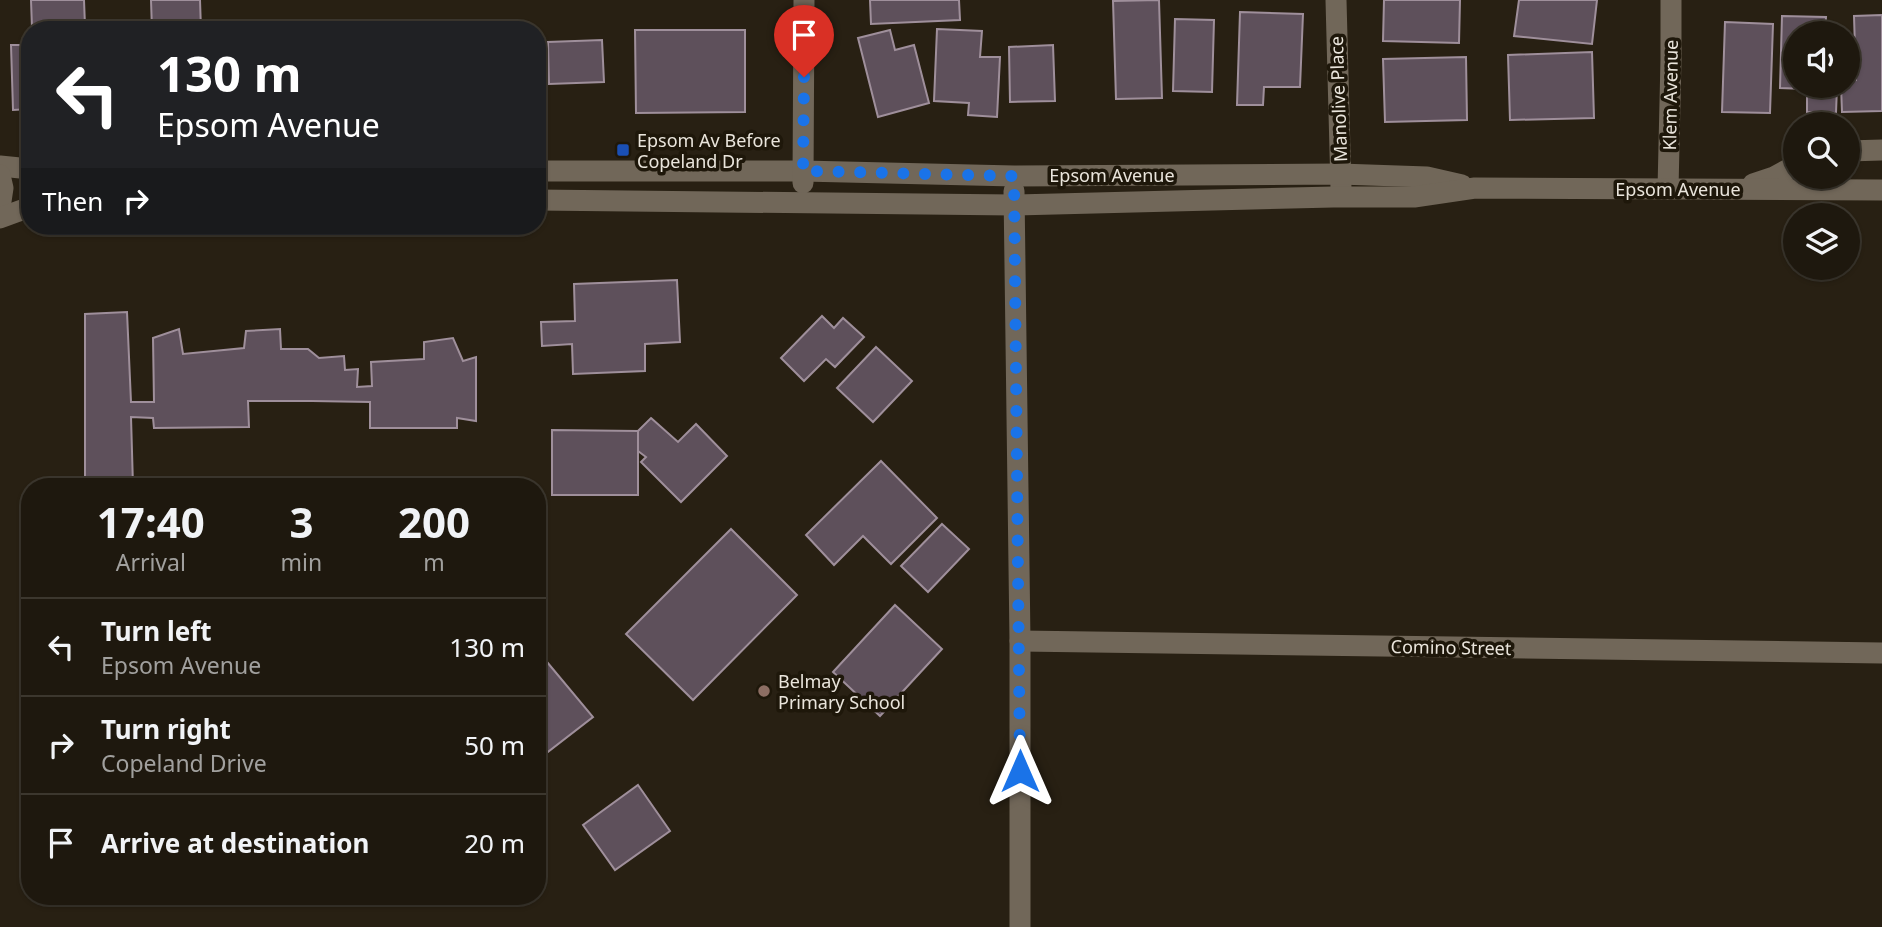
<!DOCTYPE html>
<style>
body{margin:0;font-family:"Noto Sans",sans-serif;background:#2b251c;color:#f1f3f6;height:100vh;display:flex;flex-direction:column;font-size:26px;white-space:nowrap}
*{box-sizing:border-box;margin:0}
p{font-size:23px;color:#a1a09e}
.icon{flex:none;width:38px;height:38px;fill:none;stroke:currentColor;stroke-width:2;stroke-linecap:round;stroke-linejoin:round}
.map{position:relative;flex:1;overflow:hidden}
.drawer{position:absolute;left:21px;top:478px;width:525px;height:427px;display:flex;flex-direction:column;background:#1e180e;border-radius:28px;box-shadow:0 2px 5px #0004,0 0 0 2px #3c372e}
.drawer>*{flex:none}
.banner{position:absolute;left:21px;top:21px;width:525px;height:214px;border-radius:28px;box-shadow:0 2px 5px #0004,0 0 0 2px #3c372e;background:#202124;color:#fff;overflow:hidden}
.tools{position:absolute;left:1783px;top:21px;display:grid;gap:14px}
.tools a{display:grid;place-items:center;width:77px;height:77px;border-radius:50%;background:#1e180e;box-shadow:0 2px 5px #0004,0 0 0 2px #3c372e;font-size:35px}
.pin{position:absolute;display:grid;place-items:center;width:60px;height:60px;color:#fff;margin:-72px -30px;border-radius:50% 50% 50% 0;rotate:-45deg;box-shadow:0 0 7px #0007}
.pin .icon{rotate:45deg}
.me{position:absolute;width:77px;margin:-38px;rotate:0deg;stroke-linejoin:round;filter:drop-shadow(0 0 5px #0008)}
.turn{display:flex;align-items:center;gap:24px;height:147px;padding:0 21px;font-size:32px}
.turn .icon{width:91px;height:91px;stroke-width:2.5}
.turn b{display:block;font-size:49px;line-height:60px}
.then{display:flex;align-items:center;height:66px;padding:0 21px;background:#0003;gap:14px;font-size:26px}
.eta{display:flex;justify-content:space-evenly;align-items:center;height:119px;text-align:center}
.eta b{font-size:42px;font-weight:700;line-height:49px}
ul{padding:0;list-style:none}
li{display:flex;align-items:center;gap:21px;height:98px;padding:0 21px;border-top:2px solid #3c372e}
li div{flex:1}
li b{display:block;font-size:26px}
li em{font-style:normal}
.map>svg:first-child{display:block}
</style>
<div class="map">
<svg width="1882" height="927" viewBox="0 0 1882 927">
<rect width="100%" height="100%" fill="#282013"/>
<!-- building -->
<g fill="#5e505b" stroke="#9f8f9b" stroke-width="2">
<polygon points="31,0 84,0 85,26 32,28"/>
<polygon points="151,0 200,0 201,30 152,30"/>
<polygon points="870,0 959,0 960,20 871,24"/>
<polygon points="1159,0 1162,98 1116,99 1113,1"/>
<polygon points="1384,0 1460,0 1459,43 1383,41"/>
<polygon points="1519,0 1597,0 1592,44 1514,36"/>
<polygon points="1240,12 1303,14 1300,87 1264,87 1263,105 1237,105"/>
<polygon points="1882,15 1882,111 1842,112 1841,86 1848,86 1848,81 1856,80 1854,16"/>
<polygon points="1782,16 1826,17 1825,33 1796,33 1796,86 1837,86 1836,113 1807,112 1807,89 1780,88"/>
<polygon points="1175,19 1214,20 1212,92 1173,91"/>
<polygon points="1725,22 1773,24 1770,113 1722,112"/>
<polygon points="444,24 444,30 382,30 382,26"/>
<polygon points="937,29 982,31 980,57 1000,57 997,117 968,115 969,103 934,101"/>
<polygon points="635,30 745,30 745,112 636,113"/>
<polygon points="890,30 895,50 914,45 929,103 878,117 858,38"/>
<polygon points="602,40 604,82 549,84 548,42"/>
<polygon points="11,45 30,45 30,109 13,110"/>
<polygon points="1053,45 1055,101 1010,102 1009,47"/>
<polygon points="1592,52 1594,118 1510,120 1508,55"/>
<polygon points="1466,57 1467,120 1385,122 1383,59"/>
<polygon points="677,280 680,342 645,344 645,371 573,374 572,344 542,346 541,322 575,321 574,284"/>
<polygon points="127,312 131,402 154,402 153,338 179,329 183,354 244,348 246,331 280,329 281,349 308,349 319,358 344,356 345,370 358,369 357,387 372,386 371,362 424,359 424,342 453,338 463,361 476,357 476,421 457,418 457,428 370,428 370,402 312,401 248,401 249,427 154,428 153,418 131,417 133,486 85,486 85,314"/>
<polygon points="822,316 834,328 843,318 864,337 835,367 826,359 804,381 781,358"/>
<polygon points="876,347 912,381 873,422 837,388"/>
<polygon points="651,418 678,442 696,424 727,456 681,502 641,462 646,457 638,451 638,431"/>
<polygon points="552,430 638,431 638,495 552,495"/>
<polygon points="881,461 937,518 891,564 863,536 834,565 806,535"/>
<polygon points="942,524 969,549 928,592 901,566"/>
<polygon points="731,529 797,595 693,700 626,634"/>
<polygon points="895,605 942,649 880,716 833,672"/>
<polygon points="537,650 593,717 540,758 537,754"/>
<polygon points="638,785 670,831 615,870 583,825"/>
</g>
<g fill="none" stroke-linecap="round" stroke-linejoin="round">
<!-- minor -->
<g stroke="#716759" stroke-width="21">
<polyline points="1336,0 1341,188"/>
<polyline points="1848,151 1882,150"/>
<polyline points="0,166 30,169"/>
<polyline points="537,171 803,171 1014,176 1340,174 1427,177 1462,185"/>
<polyline points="0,175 3,188 0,208"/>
<polyline points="803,183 804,0"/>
<polyline points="1753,184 1774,177 1796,165"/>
<polyline points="1668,189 1671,59 1671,0"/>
<polyline points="1014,191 1020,641 1020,927"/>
<polyline points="537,200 1014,205 1333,197 1414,197 1475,188 1882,190"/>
<polyline points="0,218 30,207"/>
<polyline points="1020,641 1882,653"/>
</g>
</g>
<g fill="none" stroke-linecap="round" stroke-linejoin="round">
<!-- route -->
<polyline stroke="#1a73e8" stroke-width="12" stroke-dasharray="0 21.6" points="804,77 803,171 1014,176 1020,771"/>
</g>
<!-- markers -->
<rect fill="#1a4fb4" stroke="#1e170a" stroke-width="2.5" x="616" y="143" width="14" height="14" rx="3.5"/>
<circle fill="#8d6e63" stroke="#1e170a" stroke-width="2.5" cx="764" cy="691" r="7"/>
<g text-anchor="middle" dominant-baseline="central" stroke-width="7" stroke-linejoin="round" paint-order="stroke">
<!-- street labels -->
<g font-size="18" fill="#eae5dc" stroke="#1e170a">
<text transform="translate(1670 95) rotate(-89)">Klem Avenue</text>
<text transform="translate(1338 99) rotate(-92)">Manolive Place</text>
<text x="1112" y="175">Epsom Avenue</text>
<text x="1678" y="189">Epsom Avenue</text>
<text transform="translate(1451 647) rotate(1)">Comino Street</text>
</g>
<!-- poi labels -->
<g font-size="18" fill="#eae5dc" stroke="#1e170a" text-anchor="start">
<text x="637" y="140">Epsom Av Before<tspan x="637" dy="21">Copeland Dr</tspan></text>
<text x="778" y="681">Belmay<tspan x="778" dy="21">Primary School</tspan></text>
</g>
</g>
</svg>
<div class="tools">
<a><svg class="icon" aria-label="sound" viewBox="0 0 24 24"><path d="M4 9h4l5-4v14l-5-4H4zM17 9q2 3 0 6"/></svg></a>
<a><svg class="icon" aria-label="search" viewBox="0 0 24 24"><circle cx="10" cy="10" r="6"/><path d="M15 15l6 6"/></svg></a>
<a><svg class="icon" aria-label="layers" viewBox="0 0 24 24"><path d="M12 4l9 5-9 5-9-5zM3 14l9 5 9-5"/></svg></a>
</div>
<div class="pin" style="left:804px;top:77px;background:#d93025"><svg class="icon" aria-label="arrive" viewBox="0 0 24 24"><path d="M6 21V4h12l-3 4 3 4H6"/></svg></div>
<svg class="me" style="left:1020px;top:771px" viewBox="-20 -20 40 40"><path d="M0-17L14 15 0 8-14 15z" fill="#1a73e8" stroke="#fff" stroke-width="4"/></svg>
<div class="banner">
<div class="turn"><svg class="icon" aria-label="left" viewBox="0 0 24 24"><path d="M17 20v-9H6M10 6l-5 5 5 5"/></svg><div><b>130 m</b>Epsom Avenue</div></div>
<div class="then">Then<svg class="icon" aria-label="right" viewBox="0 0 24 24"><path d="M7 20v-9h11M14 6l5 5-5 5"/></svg></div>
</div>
<section class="drawer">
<div class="eta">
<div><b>17:40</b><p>Arrival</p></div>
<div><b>3</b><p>min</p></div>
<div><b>200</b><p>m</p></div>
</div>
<ul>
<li><svg class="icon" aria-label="left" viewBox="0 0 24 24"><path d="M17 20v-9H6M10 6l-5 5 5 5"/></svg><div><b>Turn left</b><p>Epsom Avenue</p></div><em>130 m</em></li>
<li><svg class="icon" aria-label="right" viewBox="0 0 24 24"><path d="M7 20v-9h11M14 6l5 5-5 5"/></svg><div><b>Turn right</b><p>Copeland Drive</p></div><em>50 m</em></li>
<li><svg class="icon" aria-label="arrive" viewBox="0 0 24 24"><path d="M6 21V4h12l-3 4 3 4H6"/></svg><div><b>Arrive at destination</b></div><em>20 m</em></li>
</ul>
</section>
</div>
